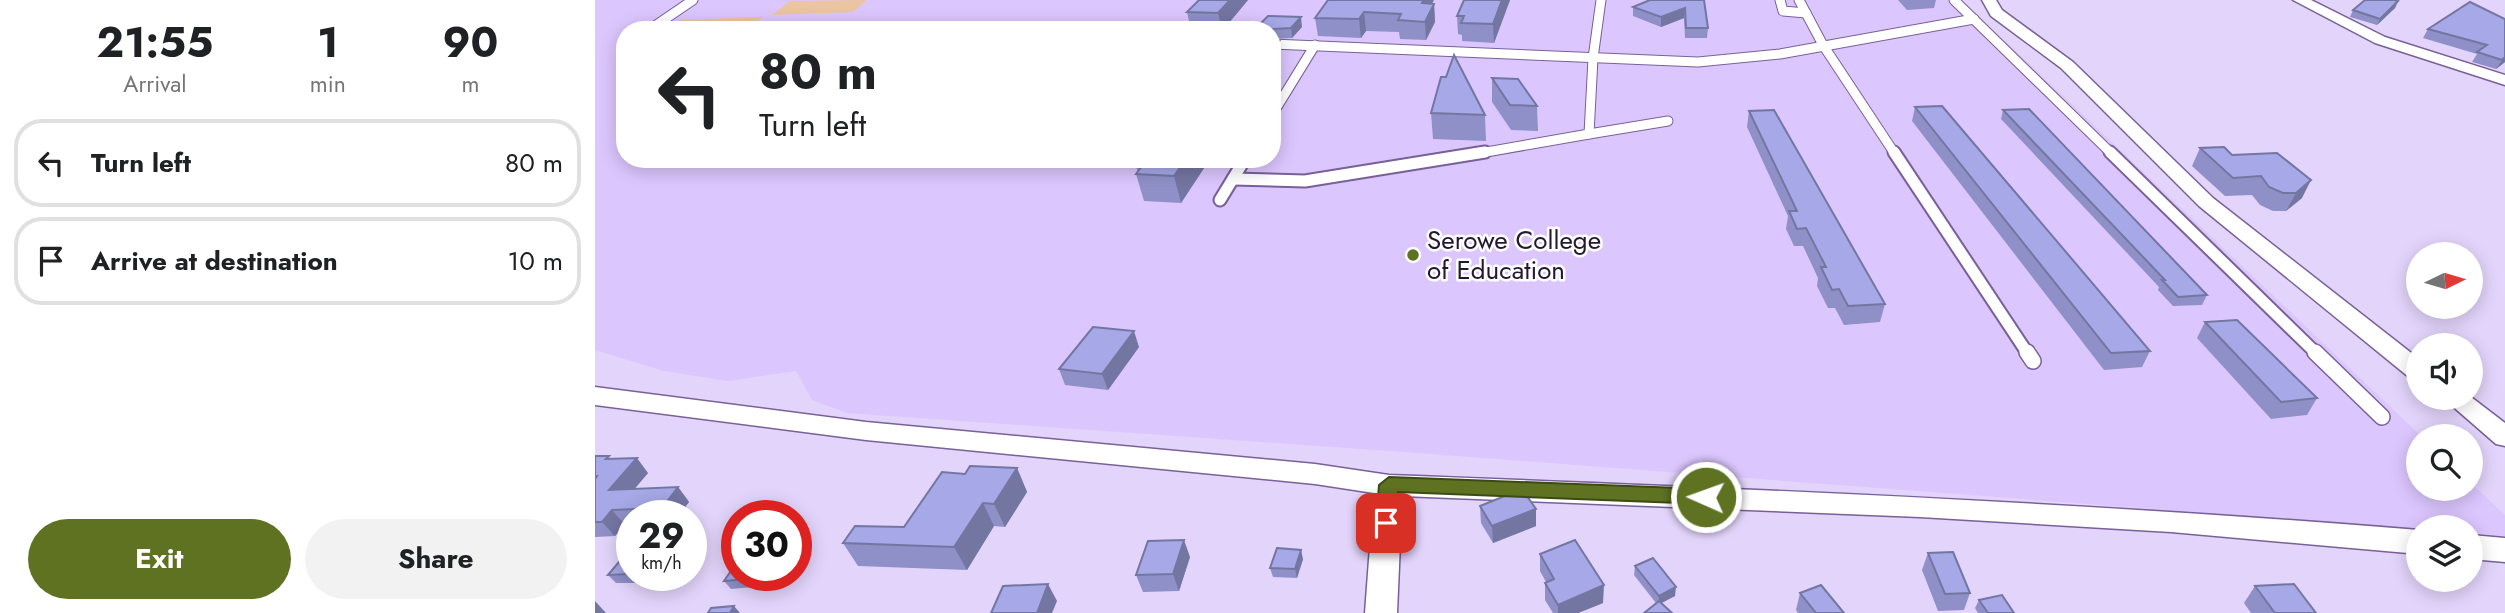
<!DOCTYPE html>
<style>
body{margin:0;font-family:Jost,sans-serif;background:#f2f2f2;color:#202124;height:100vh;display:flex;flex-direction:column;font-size:26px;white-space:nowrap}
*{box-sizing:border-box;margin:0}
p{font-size:23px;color:#757577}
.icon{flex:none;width:38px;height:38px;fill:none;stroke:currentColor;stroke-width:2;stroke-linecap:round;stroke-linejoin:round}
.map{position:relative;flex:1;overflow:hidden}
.details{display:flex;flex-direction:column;background:#fff;width:595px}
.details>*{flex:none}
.guide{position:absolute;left:21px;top:21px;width:665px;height:147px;border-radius:28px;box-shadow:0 4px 18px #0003;background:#fff;color:#202124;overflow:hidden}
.needle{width:46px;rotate:85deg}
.buttons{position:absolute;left:1811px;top:242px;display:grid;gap:14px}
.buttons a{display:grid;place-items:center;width:77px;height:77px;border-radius:50%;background:#fff;box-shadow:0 4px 18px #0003;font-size:35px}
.speed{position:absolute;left:21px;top:500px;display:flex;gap:14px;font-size:35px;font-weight:700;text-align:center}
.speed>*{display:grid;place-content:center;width:91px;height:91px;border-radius:50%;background:#fff;box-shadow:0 4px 18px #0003;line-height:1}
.speed small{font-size:18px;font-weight:400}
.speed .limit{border:10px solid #d22;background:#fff;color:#111}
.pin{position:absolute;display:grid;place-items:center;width:60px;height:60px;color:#fff;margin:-30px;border-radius:14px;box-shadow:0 4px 10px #0006}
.me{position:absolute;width:77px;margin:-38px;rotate:272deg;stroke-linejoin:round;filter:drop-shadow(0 0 5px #0008)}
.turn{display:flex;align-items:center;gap:24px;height:147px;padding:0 28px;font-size:32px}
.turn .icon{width:91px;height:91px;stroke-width:2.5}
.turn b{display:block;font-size:49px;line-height:60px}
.eta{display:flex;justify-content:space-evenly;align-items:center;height:119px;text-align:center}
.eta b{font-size:42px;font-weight:700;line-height:49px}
.button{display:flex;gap:14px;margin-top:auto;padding:14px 28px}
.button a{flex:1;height:80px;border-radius:42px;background:#5e7222;color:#fff;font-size:28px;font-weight:700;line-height:80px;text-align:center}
.button a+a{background:#f2f2f2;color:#202124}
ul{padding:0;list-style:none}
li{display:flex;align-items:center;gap:21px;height:88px;margin:0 14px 10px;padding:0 14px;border:4px solid #e0e0e0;border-radius:28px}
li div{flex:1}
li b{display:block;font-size:26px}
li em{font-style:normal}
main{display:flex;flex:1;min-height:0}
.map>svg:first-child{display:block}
</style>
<main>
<section class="details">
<div class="eta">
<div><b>21:55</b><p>Arrival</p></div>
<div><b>1</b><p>min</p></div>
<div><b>90</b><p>m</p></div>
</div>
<ul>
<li><svg class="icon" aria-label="left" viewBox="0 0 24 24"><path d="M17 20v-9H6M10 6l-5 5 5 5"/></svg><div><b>Turn left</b></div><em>80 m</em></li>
<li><svg class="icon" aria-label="arrive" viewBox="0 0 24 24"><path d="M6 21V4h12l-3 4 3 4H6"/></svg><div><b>Arrive at destination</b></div><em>10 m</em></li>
</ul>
<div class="button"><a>Exit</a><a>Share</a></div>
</section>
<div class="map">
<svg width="1910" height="613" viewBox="0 0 1910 613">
<rect width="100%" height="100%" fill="#e3d4fb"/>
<!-- built -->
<path fill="#dcc6fe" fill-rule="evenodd" d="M 0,0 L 1367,0 L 1826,436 L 1824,436 L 1824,488 L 1876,488 L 1876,483 L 1910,515 L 1910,536 L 1876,533 L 1876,527 L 1824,527 L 1823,529 L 809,452 L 252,413 L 217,400 L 201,371 L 133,381 L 69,371 L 0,350 ZM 30,30 L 677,30 L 677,159 L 30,159 Z"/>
<!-- green -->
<g fill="#ebc4a1">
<polygon points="272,0 258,12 177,15 195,1"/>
<polygon points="168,17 152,30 72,30 85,20"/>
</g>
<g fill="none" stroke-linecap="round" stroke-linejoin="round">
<defs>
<g id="service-far2">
<polyline points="1185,0 1188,11 1211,13"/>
<polyline points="1204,0 1228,45 1300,154"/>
<polyline points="1359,0 1517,154"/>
<polyline points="54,30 98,0"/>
<polyline points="677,44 1103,62 1185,54 1379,19"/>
<polyline points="677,115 720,45"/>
<polyline points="994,134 1073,121"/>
<polyline points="880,154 994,134 998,58 1006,0"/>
</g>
<g id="service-far1">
<polyline points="1299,152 1433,354"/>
<polyline points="1515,152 1722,354"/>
<polyline points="638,179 710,181 890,152"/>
<polyline points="625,200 650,159"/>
</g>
<g id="service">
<polyline points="1432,352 1438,361"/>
<polyline points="1720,352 1787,417"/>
</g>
<g id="minor">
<polygon points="1387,0 1401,0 1407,10 1478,62 1618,198 1824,359 1824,380 1815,378 1604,206 1466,68 1396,16"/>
<polygon points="1698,0 1716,0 1790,37 1910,75 1910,85 1780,43"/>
<path d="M 0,387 L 271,422 L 720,464 L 794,475 C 1138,488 1481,502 1824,530 L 1824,554 L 1576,532 L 1325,517 L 807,496 L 802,613 L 770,613 L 779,493 L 720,484 L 271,440 L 0,405 Z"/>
<polygon points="1847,397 1876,397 1910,423 1910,446 1901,444"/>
<polygon points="1876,535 1910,538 1910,562 1876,559"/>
</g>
</defs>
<!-- service-far2 casing -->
<use href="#service-far2" stroke="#786099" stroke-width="11"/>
<!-- service-far1 casing -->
<use href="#service-far1" stroke="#786099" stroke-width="15"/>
<!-- service casing -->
<use href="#service" stroke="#786099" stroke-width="18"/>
<!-- minor casing -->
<use href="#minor" stroke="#786099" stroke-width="3"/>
<!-- service-far2 -->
<use href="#service-far2" stroke="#fff" stroke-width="9"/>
<!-- service-far1 -->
<use href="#service-far1" stroke="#fff" stroke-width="11"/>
<!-- service -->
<use href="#service" stroke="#fff" stroke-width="15"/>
<!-- minor -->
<use href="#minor" fill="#fff" fill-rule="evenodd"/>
</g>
<!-- wall -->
<g fill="#8f90c7">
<polygon points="604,0 653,0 628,30 596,30 592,12"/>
<polygon points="915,0 899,43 867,41 867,35 863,34 862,16"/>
<polygon points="1109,0 1113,28 1112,38 1090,38 1089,18 1066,27 1038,16 1038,7"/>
<polygon points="1303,0 1341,0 1339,8 1312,10"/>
<polygon points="1803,1 1800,8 1782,25 1755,17 1758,10"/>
<polygon points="837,4 839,4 840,22 831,40 805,39 804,32 771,31 766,38 723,36 720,18"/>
<polygon points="1910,19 1910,62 1901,69 1877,62 1882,54 1828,38 1833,29"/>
<polygon points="707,27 697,38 677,39 677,30"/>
<polygon points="897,78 942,106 943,131 916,130 897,102"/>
<polygon points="1320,107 1555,351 1547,367 1509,370 1317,121"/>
<polygon points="1408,110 1612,295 1607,305 1578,306 1563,290 1564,287 1406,119"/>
<polygon points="1154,111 1290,304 1285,322 1249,325 1240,308 1233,308 1222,286 1223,278 1208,246 1199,246 1191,229 1193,216 1152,127"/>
<polygon points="836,113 890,115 891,141 838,139"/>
<polygon points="1605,148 1637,155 1682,153 1707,198 1691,211 1678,211 1665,205 1657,195 1630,196 1597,166"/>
<polygon points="538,159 615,159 586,203 549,201 541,174 543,172"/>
<polygon points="1610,322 1722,398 1712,415 1676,419 1602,338"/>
<polygon points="544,347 513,390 470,385 464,369"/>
<polygon points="0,456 17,459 53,473 39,489 83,487 94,502 83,516 37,516 37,524 30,525 20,536 0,537"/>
<polygon points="422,468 432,492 410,527 399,526 372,570 263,566 248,543 309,527 370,474"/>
<polygon points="885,506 941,509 941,526 898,543 886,523"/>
<polygon points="1333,553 1375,593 1369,610 1343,611 1327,570"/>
<polygon points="945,554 1008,603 983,613 958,613 950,600 950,583 951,582 945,571"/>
<polygon points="37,556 37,576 49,576 43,583 21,583 13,575"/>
<polygon points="595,557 584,591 548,592 541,575"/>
<polygon points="708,559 702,578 678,577 675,568"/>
<polygon points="1040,566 1080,596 1061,603 1039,575"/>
<polygon points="166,576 159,587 136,589 129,581"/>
<polygon points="1660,586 1721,613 1656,613 1649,603"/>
<polygon points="1205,593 1249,613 1203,613 1201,610"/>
<polygon points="1384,600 1419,613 1383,613 1380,608"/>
</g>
<!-- shaded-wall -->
<g fill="#7476a2">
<polygon points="635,0 653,0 628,30 627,30 623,13"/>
<polygon points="829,0 839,0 828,21 827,3"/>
<polygon points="907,0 915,0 899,43 898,24"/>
<polygon points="1803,1 1800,8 1782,25 1785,19"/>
<polygon points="839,4 840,22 831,40 830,22"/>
<polygon points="1090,8 1089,18 1066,27 1066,17"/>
<polygon points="769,12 771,31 766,38 764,19"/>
<polygon points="706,17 707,27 697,38 696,28"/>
<polygon points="684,41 685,51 677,60 677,48"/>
<polygon points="1910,57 1910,62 1901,69 1907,60"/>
<polygon points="591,159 615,159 586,203 579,176"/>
<polygon points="1716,180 1707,198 1691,211 1701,193"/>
<polygon points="539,331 544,347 513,390 507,374"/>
<polygon points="42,458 53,473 26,505 14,490"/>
<polygon points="422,468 432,492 410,527 399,504"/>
<polygon points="83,487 94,502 83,516 73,516 67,508"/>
<polygon points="388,503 399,526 372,570 359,547"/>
<polygon points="941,509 941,526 898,543 897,526"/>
<polygon points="17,510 30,525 20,536 7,522"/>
<polygon points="589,540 595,557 584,591 578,574"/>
<polygon points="706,550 708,559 702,578 700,569"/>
<polygon points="37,576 49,576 43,583"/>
<polygon points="154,576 166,576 159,587 152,579"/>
<polygon points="453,584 462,601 457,613 442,613"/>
<polygon points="1009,585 1008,603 983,613 963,613 963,605"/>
<polygon points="1081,587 1080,596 1063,605 1064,596"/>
<polygon points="0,601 11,613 0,613"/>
<polygon points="139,606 145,613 135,613"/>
</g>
<!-- building -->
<g fill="#a6a8e7" stroke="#7476a2" stroke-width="2">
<polygon points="604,0 635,0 623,13 592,12"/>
<polygon points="733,0 829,0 827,3 839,4 830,22 803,20 806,14 769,12 764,19 720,18"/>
<polygon points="869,0 907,0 898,24 866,23 869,16 862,16"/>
<polygon points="1055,0 1109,0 1113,28 1091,28 1090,8 1066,17 1038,7"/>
<polygon points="1770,0 1799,0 1803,1 1785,19 1758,10"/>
<polygon points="1875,2 1910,19 1910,57 1907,60 1882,52 1892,45 1833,29"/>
<polygon points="673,16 706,17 696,28 659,30"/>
<polygon points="677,40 684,41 677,48"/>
<polygon points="859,55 890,115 836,113 846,77 851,77"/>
<polygon points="897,78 923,79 942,106 915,105"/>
<polygon points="1347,106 1555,351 1516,353 1320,107"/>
<polygon points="1434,109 1612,295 1583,297 1567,280 1570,280 1408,110"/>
<polygon points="1179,110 1290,304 1253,306 1244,289 1237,290 1226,267 1231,267 1211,228 1202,229 1194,211 1202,211 1154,111"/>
<polygon points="1629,147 1637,155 1682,153 1716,180 1701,193 1688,193 1674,187 1666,176 1638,178 1605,148"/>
<polygon points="552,159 591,159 579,176 541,174"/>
<polygon points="1642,320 1722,398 1686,402 1610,322"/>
<polygon points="498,327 539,331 507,374 464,369"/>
<polygon points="0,456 14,456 11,459 42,458 14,490 83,487 67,508 17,510 7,522 0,522 0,479 2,476 0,476"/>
<polygon points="375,466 422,468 399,504 388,503 359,547 248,543 260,526 309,527 347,472 370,474"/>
<polygon points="927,489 941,509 897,526 885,506"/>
<polygon points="589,540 578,574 541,575 553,541"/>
<polygon points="980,540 1009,585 963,605 950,583 959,579 945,554"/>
<polygon points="682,548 706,550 700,569 675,568"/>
<polygon points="1358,552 1375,593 1350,594 1333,553"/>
<polygon points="29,556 37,556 37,572 35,574 13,575"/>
<polygon points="1058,558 1081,587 1064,596 1040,566"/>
<polygon points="142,562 142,576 154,576 152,579 129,581"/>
<polygon points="453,584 442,613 396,613 408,586"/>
<polygon points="1699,584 1721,613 1680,613 1660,586"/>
<polygon points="1226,585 1249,613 1221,613 1205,593"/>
<polygon points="1407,595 1419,613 1393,613 1384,600"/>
<polygon points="1064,601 1077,613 1049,613"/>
<polygon points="139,606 135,613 113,613 116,608"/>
</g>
<!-- route -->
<polygon fill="#5e7222" stroke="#3d4a16" stroke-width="2" points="794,477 1111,489 1118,491 1120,497 1118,502 1111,504 803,492 798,528 784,528 781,523 784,485"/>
<!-- markers -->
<circle fill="#5e7222" stroke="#fdfdfd" stroke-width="2.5" cx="818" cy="255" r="7"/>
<g text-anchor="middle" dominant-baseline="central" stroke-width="5" stroke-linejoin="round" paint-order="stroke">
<!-- poi labels -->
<g font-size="26" fill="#22182f" stroke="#fdfdfd" text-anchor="start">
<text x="832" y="240">Serowe College<tspan x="832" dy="30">of Education</tspan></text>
</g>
</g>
</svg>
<div class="buttons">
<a><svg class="needle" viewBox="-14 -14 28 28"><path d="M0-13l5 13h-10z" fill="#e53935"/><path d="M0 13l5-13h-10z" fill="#757577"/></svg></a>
<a><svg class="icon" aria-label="sound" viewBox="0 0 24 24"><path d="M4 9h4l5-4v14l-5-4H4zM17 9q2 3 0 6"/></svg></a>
<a><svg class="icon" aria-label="search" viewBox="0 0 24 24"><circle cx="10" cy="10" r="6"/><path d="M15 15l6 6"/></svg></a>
<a><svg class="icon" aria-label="layers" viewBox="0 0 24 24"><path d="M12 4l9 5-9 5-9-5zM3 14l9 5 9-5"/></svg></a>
</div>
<div class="speed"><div>29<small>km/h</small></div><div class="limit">30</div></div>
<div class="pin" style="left:791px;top:523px;background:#d93025"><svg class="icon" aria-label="arrive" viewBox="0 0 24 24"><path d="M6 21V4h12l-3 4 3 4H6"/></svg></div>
<svg class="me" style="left:1111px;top:497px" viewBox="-20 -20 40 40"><circle r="17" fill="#5e7222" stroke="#fff" stroke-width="3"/><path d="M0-11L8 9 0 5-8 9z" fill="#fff"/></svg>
<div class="guide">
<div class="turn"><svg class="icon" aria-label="left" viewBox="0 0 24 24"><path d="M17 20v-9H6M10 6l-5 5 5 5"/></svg><div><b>80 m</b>Turn left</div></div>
</div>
</div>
</main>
